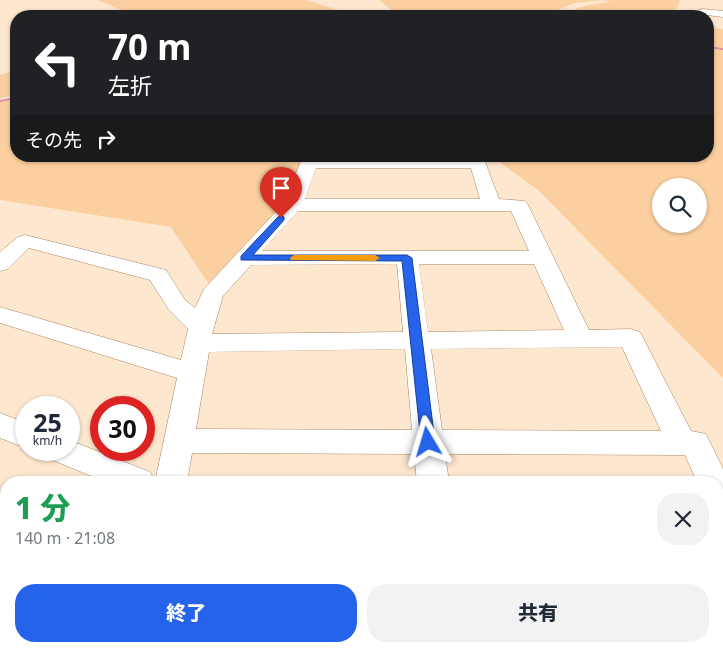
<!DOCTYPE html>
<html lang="ja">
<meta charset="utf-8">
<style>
body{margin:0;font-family:"Noto Sans","Noto Sans JP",sans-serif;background:#f2f2f3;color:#1f2937;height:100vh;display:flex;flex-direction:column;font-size:19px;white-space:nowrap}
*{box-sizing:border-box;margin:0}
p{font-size:16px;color:#747a83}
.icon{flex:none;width:28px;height:28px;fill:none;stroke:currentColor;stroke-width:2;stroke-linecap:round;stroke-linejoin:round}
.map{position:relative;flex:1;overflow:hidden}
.sheet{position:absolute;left:0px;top:476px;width:724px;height:176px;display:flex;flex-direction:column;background:#fff;border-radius:20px 20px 0 0;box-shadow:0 1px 4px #0004}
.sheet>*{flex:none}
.top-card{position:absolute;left:10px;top:10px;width:704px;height:152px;border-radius:20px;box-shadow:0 1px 4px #0004;background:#202124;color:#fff;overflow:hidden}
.tools{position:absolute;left:652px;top:178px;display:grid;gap:10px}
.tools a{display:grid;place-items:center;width:55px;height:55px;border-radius:50%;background:#fff;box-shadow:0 1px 4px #0004;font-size:25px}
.speed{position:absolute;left:15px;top:396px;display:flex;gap:10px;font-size:25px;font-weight:700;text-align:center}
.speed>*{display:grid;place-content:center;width:65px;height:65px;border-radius:50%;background:#fff;box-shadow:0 1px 4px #0004;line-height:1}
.speed small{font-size:12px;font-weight:400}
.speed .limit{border:8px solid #d22;background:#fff;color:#111}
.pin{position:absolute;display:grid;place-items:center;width:42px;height:42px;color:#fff;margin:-51px -21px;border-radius:50% 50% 50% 0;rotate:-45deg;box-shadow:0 0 5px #0007}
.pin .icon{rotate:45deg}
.me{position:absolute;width:55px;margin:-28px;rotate:353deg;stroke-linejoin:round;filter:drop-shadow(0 0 4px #0008)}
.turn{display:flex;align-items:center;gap:18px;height:105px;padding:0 15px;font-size:22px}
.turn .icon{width:65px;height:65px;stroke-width:2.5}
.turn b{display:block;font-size:35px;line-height:42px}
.then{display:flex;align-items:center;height:48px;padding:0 15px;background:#0003;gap:10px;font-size:19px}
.round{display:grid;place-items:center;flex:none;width:52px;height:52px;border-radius:20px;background:#f2f2f3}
.summary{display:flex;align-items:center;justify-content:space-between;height:85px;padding:0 15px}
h1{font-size:30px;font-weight:800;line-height:38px;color:#1e9e55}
.action{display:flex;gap:10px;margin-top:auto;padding:10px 15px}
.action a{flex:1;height:58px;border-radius:20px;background:#2563eb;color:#fff;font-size:20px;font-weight:800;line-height:58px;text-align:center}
.action a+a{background:#f2f2f3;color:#1f2937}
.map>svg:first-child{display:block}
</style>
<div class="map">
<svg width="723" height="652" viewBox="0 0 723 652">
<rect width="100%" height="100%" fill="#fee7cf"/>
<!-- green -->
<g fill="#fbcf9f" fill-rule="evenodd">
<polygon points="97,0 306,0 357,16 137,16"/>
<path d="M 379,0 L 680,0 L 673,16 L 567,16 C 574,5 598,4 610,2 L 603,0 L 574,3 L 544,16 L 368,16 L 394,12 Z"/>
<polygon points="708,27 723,29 723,48 708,46"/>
<path d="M 708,48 L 723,50 L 723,378 L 538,190 L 491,156 L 708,156 ZM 661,186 L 699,186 L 699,224 L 661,224 Z"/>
<polygon points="16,70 16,95 0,98 0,75"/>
<polygon points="16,99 16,156 307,156 285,210 210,286 171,227 0,200 0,102"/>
</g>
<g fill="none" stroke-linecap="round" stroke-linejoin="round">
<!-- stream -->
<g fill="#e38c9b" fill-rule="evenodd">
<polygon points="708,46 723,48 723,50 708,48"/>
<polygon points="16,97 16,99 0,102 0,100"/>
</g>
<defs>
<g id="minor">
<polygon points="703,9 723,11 723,17 699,14 699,10"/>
<path d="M 309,158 L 484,159 L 499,199 L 525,201 L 528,205 L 589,330 L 631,329 L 640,332 L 691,431 L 706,434 L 723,469 L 723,521 L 718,519 L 718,482 L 697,482 L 685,455 L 445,454 L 449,482 L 417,482 L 414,454 L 192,453 L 187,482 L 106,482 L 50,459 L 46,450 L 69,450 L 69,440 L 150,472 L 155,482 L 177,378 L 0,323 L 0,307 L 181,360 L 188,329 L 169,310 L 150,280 L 29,248 L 8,269 L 0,271 L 0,252 L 18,237 L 25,235 L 166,270 L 185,300 L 195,308 L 204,289 L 284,203 L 300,163 L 303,159 ZM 316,168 L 471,168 L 480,199 L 305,199 ZM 298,211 L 511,211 L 529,251 L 262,251 ZM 397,264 L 403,332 L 212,334 L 223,296 L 251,265 ZM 419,264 L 534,264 L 564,330 L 428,332 ZM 622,347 L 661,431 L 442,430 L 431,349 ZM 405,349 L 412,430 L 196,429 L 209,352 Z"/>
<polygon points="0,413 26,423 26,448 0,438"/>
<rect x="718" y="536" width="5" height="34"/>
<polygon points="0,598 6,600 6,640 0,638"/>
<polygon points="33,646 82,646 84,652 35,652"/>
<polygon points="91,646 132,646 130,652 89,652"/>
<polygon points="362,646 409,646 411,652 364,652"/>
</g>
</defs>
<!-- minor casing -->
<use href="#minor" stroke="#a88560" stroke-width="1"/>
<!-- minor -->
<use href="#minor" fill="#fff" fill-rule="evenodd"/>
</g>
<!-- route -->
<polygon fill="#2563eb" stroke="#184099" points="281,216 284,217 284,220 253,255 407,255 412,258 435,442 433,446 428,447 423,446 421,442 402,261 241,260 241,256 278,217"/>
<!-- slow -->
<polygon fill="#f59e0b" points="294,255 375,255 380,258 375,261 291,260 290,258"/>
</svg>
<div class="tools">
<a><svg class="icon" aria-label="search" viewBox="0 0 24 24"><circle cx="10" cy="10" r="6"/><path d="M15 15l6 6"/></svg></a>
</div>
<div class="speed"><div>25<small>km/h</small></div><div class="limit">30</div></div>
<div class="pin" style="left:281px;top:218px;background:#d93025"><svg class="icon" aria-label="arrive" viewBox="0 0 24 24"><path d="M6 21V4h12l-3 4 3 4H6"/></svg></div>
<svg class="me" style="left:428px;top:442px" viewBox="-20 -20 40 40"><path d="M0-17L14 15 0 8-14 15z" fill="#2563eb" stroke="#fff" stroke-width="4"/></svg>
<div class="top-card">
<div class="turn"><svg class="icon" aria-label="left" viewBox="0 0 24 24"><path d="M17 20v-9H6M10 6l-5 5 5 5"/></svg><div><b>70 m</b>左折</div></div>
<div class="then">その先<svg class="icon" aria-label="right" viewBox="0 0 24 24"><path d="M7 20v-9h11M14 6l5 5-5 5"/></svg></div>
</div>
<section class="sheet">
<div class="summary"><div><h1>1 分</h1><p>140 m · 21:08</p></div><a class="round"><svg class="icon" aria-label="close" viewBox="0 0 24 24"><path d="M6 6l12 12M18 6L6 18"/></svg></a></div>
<div class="action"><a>終了</a><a>共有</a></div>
</section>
</div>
